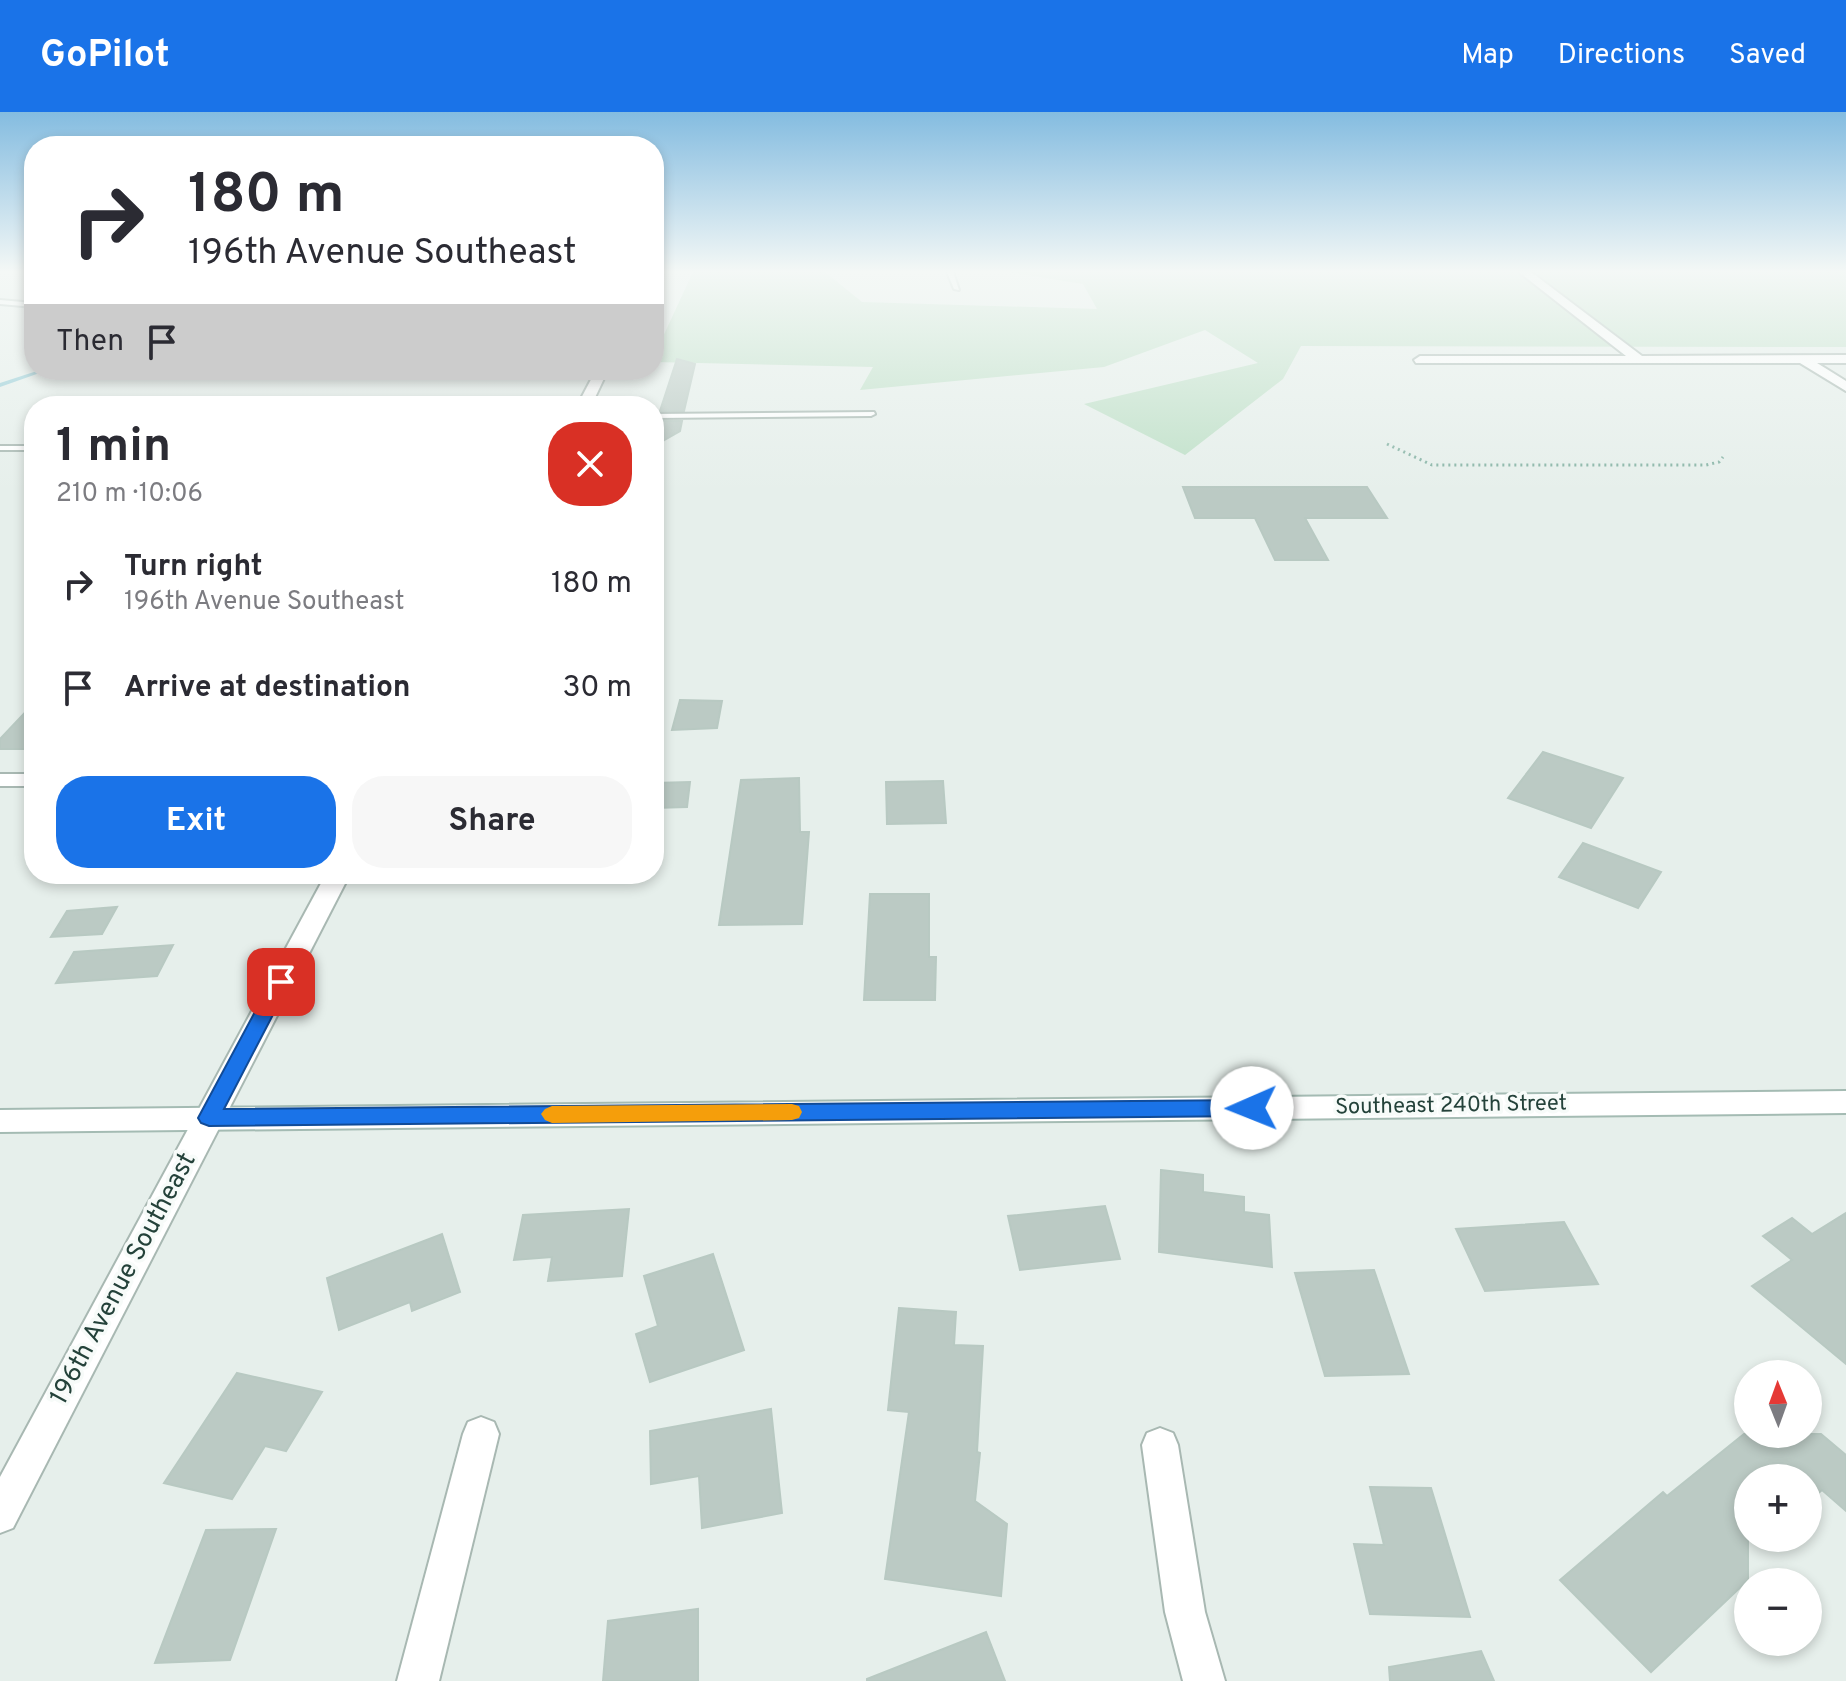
<!DOCTYPE html>
<meta charset="utf-8">
<style>
body{margin:0;font-family:Overpass,sans-serif;background:#f7f7f7;color:#2b2b33;height:100vh;display:flex;flex-direction:column;font-size:30px;white-space:nowrap}
*{box-sizing:border-box;margin:0}
p{font-size:26px;color:#7c7c81}
.icon{flex:none;width:44px;height:44px;fill:none;stroke:currentColor;stroke-width:2;stroke-linecap:round;stroke-linejoin:round}
.map{position:relative;flex:1;overflow:hidden}
.panel{position:absolute;left:24px;top:284px;width:640px;height:488px;display:flex;flex-direction:column;background:#fff;border-radius:32px;box-shadow:0 4px 12px #0003}
.panel>*{flex:none}
.guide{position:absolute;left:24px;top:24px;width:640px;height:244px;border-radius:32px;box-shadow:0 4px 12px #0003;background:#fff;color:#2b2b33;overflow:hidden}
.needle{width:52px;rotate:359deg}
.tools{position:absolute;left:1734px;top:1248px;display:grid;gap:16px}
.tools a{display:grid;place-items:center;width:88px;height:88px;border-radius:50%;background:#fff;box-shadow:0 4px 12px #0003;font-size:40px}
.pin{position:absolute;display:grid;place-items:center;width:68px;height:68px;color:#fff;margin:-34px;border-radius:16px;box-shadow:0 4px 12px #0006}
.me{position:absolute;width:88px;margin:-44px;rotate:269deg;stroke-linejoin:round;filter:drop-shadow(0 0 6px #0008)}
.turn{display:flex;align-items:center;gap:28px;height:168px;padding:0 32px;font-size:36px}
.turn .icon{width:104px;height:104px;stroke-width:2.5}
.turn b{display:block;font-size:56px;line-height:68px}
.then{display:flex;align-items:center;height:76px;padding:0 32px;background:#0003;gap:16px;font-size:30px}
.round{display:grid;place-items:center;flex:none;width:84px;height:84px;border-radius:32px;background:#f7f7f7}
.headline{display:flex;align-items:center;justify-content:space-between;height:136px;padding:0 32px}
h1{font-size:48px;font-weight:700;line-height:60px}
.action{display:flex;gap:16px;margin-top:auto;padding:16px 32px}
.action a{flex:1;height:92px;border-radius:32px;background:#1a73e8;color:#fff;font-size:32px;font-weight:700;line-height:92px;text-align:center}
.action a+a{background:#f7f7f7;color:#2b2b33}
ul{padding:0;list-style:none}
li{display:flex;align-items:center;gap:24px;height:104px;padding:0 32px}
li div{flex:1}
li b{display:block;font-size:30px}
li em{font-style:normal}
header{display:flex;align-items:center;gap:48px;box-sizing:border-box;height:112px;padding:0 40px;background:#1a73e8;color:#fff}
header strong{font-size:38px}
nav{display:flex;gap:44px;margin-inline-start:auto;font-size:28px}
.map>svg:first-child{display:block}
</style>
<header>
<strong>GoPilot</strong>
<nav><a>Map</a><a>Directions</a><a>Saved</a></nav>
</header>
<div class="map">
<svg width="1846" height="1569" viewBox="0 0 1846 1569">
<rect width="100%" height="100%" fill="#e6efeb"/>
<!-- green -->
<polygon fill="#bfe0c8" points="693,160 825,160 862,190 1097,197 1083,172 1009,160 1846,160 1846,235 1301,234 1283,267 1185,343 1084,292 1258,251 1205,218 1104,255 860,278 873,255 654,250 654,244"/>
<g fill="none" stroke-linecap="round" stroke-linejoin="round">
<!-- stream -->
<polygon fill="#8ec9d4" fill-rule="evenodd" points="40,258 48,258 0,275 0,271"/>
</g>
<!-- building -->
<g fill="#bbcac4" stroke="#b8c9c2" stroke-width="2">
<polygon points="677,247 695,252 684,299 660,299"/>
<polygon points="657,309 682,309 680,319 654,334"/>
<polygon points="1183,375 1367,375 1387,406 1305,406 1328,448 1275,448 1255,406 1195,406"/>
<polygon points="680,588 722,589 717,616 672,618"/>
<polygon points="34,591 34,637 0,637 0,627"/>
<polygon points="1543,640 1623,666 1591,716 1508,686"/>
<polygon points="799,666 800,720 809,720 802,812 719,813 741,668"/>
<polygon points="943,669 946,711 887,712 886,670"/>
<polygon points="690,670 687,695 654,696 654,671"/>
<polygon points="1583,731 1661,760 1638,796 1559,765"/>
<polygon points="870,782 929,782 929,845 936,845 935,888 864,888"/>
<polygon points="117,795 102,822 51,825 67,799"/>
<polygon points="173,833 157,864 56,871 74,840"/>
<polygon points="1161,1058 1203,1063 1203,1080 1244,1085 1244,1100 1269,1103 1272,1155 1159,1140"/>
<polygon points="1105,1094 1120,1147 1020,1158 1008,1104"/>
<polygon points="629,1097 622,1164 548,1169 552,1145 514,1148 523,1103"/>
<polygon points="1846,1101 1846,1252 1752,1174 1792,1148 1763,1124 1792,1106 1812,1122"/>
<polygon points="1564,1110 1598,1172 1485,1179 1456,1117"/>
<polygon points="442,1122 460,1180 412,1199 410,1190 339,1218 327,1166"/>
<polygon points="713,1142 744,1238 650,1270 636,1222 658,1214 644,1164"/>
<polygon points="1374,1158 1409,1262 1325,1264 1295,1161"/>
<polygon points="899,1196 956,1200 954,1233 983,1234 977,1340 980,1341 975,1389 1007,1412 1001,1484 885,1467 909,1300 888,1298"/>
<polygon points="237,1261 322,1280 286,1339 265,1334 232,1387 164,1371"/>
<polygon points="771,1297 782,1401 702,1416 699,1364 651,1372 650,1319"/>
<polygon points="1744,1322 1821,1322 1846,1343 1846,1399 1822,1378 1808,1390 1808,1366 1748,1366 1748,1468 1651,1560 1560,1468 1663,1380 1667,1384"/>
<polygon points="1370,1375 1431,1376 1470,1505 1370,1502 1354,1432 1384,1433"/>
<polygon points="276,1417 230,1548 155,1551 206,1418"/>
<polygon points="698,1497 698,1569 603,1569 608,1509"/>
<polygon points="986,1520 1005,1569 867,1569 867,1567"/>
<polygon points="1481,1539 1494,1569 1390,1569 1389,1555"/>
</g>
<g fill="none" stroke-linecap="round" stroke-linejoin="round">
<defs>
<g id="lane">
<polygon points="947,160 953,160 959,178 954,177"/>
<polygon points="0,188 34,191 34,195 0,192"/>
<polygon points="874,300 875,302 871,304 654,306 654,302"/>
<rect x="0" y="334" width="34" height="4"/>
</g>
<g id="street">
<polygon points="654,160 660,160 654,164"/>
<polygon points="1519,160 1531,160 1642,244 1846,243 1846,251 1817,251 1846,269 1846,279 1800,251 1416,251 1414,248 1420,244 1626,244"/>
<polygon points="596,258 608,258 591,294 577,294"/>
<rect x="0" y="662" width="34" height="12"/>
<polygon points="326,762 350,762 13,1416 0,1421 0,1365"/>
<polygon points="481,1305 494,1310 499,1322 439,1569 397,1569 463,1322 468,1310"/>
<polygon points="1160,1316 1173,1321 1178,1333 1205,1500 1225,1569 1183,1569 1165,1500 1142,1333 1147,1321"/>
</g>
<polygon id="secondary" points="1846,979 1846,1001 0,1020 0,998"/>
</defs>
<!-- lane casing -->
<use href="#lane" stroke="#a8b8b2" stroke-width="4"/>
<!-- street casing -->
<use href="#street" stroke="#a8b8b2" stroke-width="4"/>
<!-- secondary casing -->
<use href="#secondary" stroke="#a4bbb3" stroke-width="4"/>
<!-- path -->
<polyline stroke="#86b3a5" stroke-width="3" stroke-dasharray="2 4" stroke-linecap="butt" points="1387,332 1432,353 1706,353 1719,350 1723,345"/>
<!-- lane -->
<use href="#lane" fill="#fff" fill-rule="evenodd"/>
<!-- street -->
<use href="#street" fill="#fff" fill-rule="evenodd"/>
<!-- secondary -->
<use href="#secondary" fill="#fff" fill-rule="evenodd"/>
</g>
<!-- sky -->
<linearGradient id="sky" x2="0" y2="1"><stop stop-color="#84bce0"/><stop offset="0.42" stop-color="#f4f8f6"/><stop offset="1" stop-color="#f4f8f6" stop-opacity="0"/></linearGradient>
<rect width="1846" height="380" fill="url(#sky)"/>
<!-- route -->
<polygon fill="#1a73e8" stroke="#114b97" stroke-width="2" points="281,864 290,870 224,997 1252,988 1260,990 1263,996 1260,1002 1252,1004 209,1014 201,1011 198,1006 271,870"/>
<!-- slow -->
<polygon fill="#f59e0b" points="792,992 799,994 802,1000 799,1006 792,1008 552,1011 545,1008 541,1002 545,997 552,994"/>
<g text-anchor="middle" dominant-baseline="central" stroke-width="7" stroke-linejoin="round" paint-order="stroke">
<!-- street labels -->
<g font-size="22" fill="#24423a" stroke="#f7fbf9">
<text transform="translate(1451 994) rotate(-1)">Southeast 240th Street</text>
</g>
<!-- near-street labels -->
<g font-size="26" fill="#24423a" stroke="#f7fbf9">
<text transform="translate(124 1167) rotate(-62)">196th Avenue Southeast</text>
</g>
</g>
</svg>
<div class="tools">
<a><svg class="needle" viewBox="-14 -14 28 28"><path d="M0-13l5 13h-10z" fill="#e53935"/><path d="M0 13l5-13h-10z" fill="#7c7c81"/></svg></a>
<a>+</a>
<a>−</a>
</div>
<div class="pin" style="left:281px;top:870px;background:#d93025"><svg class="icon" aria-label="arrive" viewBox="0 0 24 24"><path d="M6 21V4h12l-3 4 3 4H6"/></svg></div>
<svg class="me" style="left:1252px;top:996px" viewBox="-20 -20 40 40"><circle r="19" fill="#fff"/><path d="M0-13L10 11 0 6-10 11z" fill="#1a73e8"/></svg>
<div class="guide">
<div class="turn"><svg class="icon" aria-label="right" viewBox="0 0 24 24"><path d="M7 20v-9h11M14 6l5 5-5 5"/></svg><div><b>180 m</b>196th Avenue Southeast</div></div>
<div class="then">Then<svg class="icon" aria-label="arrive" viewBox="0 0 24 24"><path d="M6 21V4h12l-3 4 3 4H6"/></svg></div>
</div>
<section class="panel">
<div class="headline"><div><h1>1 min</h1><p>210 m · 10:06</p></div><a class="round" style="background:#d93025;color:#fff"><svg class="icon" aria-label="close" viewBox="0 0 24 24"><path d="M6 6l12 12M18 6L6 18"/></svg></a></div>
<ul>
<li><svg class="icon" aria-label="right" viewBox="0 0 24 24"><path d="M7 20v-9h11M14 6l5 5-5 5"/></svg><div><b>Turn right</b><p>196th Avenue Southeast</p></div><em>180 m</em></li>
<li><svg class="icon" aria-label="arrive" viewBox="0 0 24 24"><path d="M6 21V4h12l-3 4 3 4H6"/></svg><div><b>Arrive at destination</b></div><em>30 m</em></li>
</ul>
<div class="action"><a>Exit</a><a>Share</a></div>
</section>
</div>
